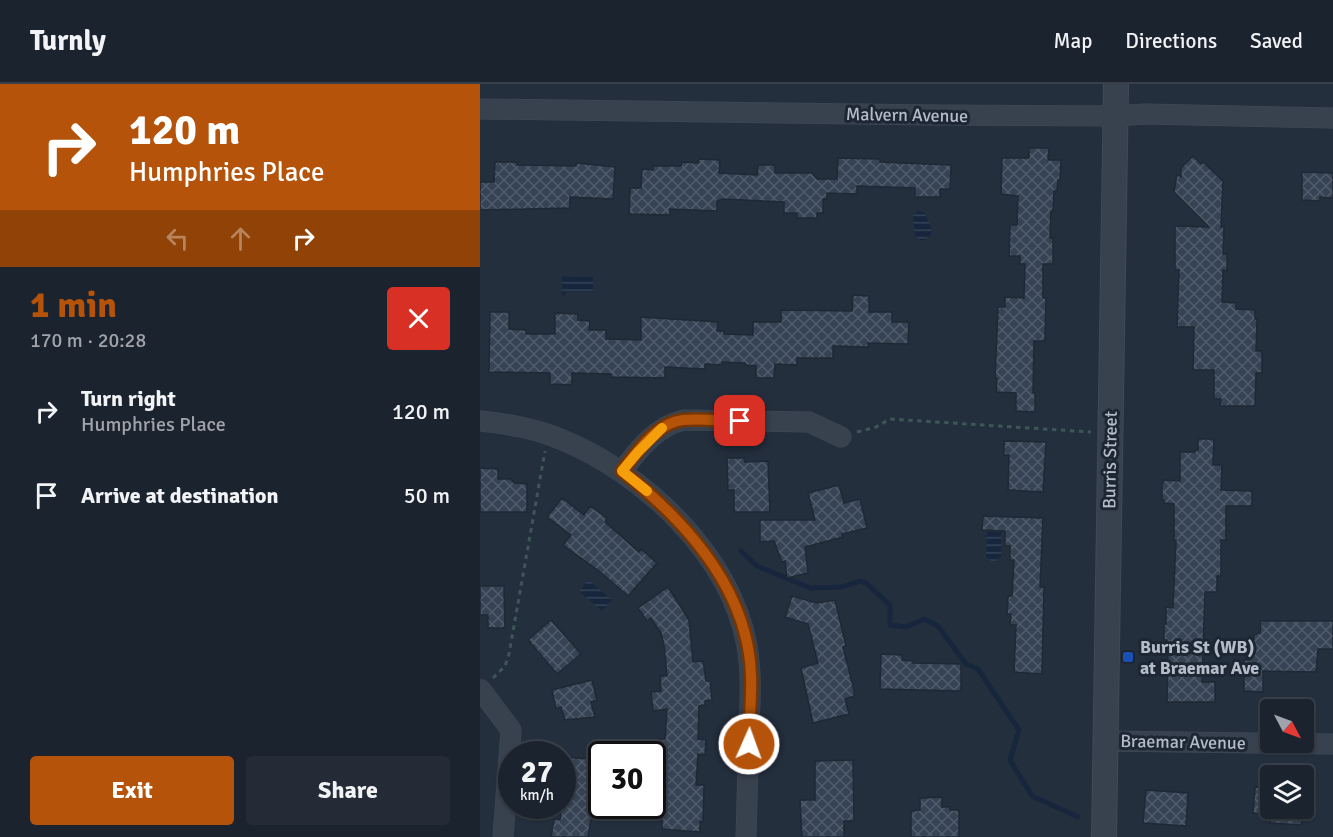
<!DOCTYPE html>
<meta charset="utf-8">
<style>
body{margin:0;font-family:Signika,sans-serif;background:#242b36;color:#f1f3f6;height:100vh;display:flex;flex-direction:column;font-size:22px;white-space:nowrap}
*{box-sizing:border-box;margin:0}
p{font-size:20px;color:#a0a4aa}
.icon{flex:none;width:33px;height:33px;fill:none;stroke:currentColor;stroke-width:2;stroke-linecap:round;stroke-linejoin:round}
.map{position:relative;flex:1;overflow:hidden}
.drawer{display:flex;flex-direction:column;background:#1b232e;width:480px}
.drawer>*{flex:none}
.guide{background:#b45309;color:#fff;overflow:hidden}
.needle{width:39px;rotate:131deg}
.controls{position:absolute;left:780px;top:615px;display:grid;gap:12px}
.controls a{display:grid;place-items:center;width:54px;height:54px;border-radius:6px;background:#1b232e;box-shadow:0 2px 4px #0004,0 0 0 2px #39404a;font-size:30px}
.speed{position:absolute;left:18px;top:657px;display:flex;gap:12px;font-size:30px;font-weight:700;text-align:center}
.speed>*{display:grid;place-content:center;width:78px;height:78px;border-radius:50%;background:#1b232e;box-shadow:0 2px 4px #0004,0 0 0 2px #39404a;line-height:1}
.speed small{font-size:15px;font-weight:400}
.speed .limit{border:3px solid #111;border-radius:9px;background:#fff;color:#111}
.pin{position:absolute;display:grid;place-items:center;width:51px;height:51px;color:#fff;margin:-26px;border-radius:12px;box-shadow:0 3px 9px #0006}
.me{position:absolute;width:66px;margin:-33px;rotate:2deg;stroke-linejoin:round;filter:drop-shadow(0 0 4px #0008)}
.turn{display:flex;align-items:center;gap:21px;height:126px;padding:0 30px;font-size:27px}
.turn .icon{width:78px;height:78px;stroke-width:2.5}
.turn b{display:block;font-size:42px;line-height:51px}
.lanes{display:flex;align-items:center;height:57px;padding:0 30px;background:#0003;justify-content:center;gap:30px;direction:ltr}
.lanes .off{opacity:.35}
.round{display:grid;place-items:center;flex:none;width:63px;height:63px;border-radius:6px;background:#242b36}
.summary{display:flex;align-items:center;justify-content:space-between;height:102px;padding:0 30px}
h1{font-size:36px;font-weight:700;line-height:45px;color:#b45309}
.button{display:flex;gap:12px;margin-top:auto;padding:12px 30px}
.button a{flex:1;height:69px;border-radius:6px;background:#b45309;color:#fff;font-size:24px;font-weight:700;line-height:69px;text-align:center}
.button a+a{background:#242b36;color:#f1f3f6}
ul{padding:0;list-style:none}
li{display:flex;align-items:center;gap:18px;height:84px;padding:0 30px}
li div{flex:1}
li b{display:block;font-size:22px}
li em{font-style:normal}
header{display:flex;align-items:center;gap:36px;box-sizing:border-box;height:84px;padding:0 30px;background:#1b232e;border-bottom:2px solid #39404a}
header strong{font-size:28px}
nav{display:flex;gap:33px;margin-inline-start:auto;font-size:21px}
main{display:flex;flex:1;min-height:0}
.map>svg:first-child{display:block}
</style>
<header>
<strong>Turnly</strong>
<nav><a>Map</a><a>Directions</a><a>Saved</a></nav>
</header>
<main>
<section class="drawer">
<div class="guide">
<div class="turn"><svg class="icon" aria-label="right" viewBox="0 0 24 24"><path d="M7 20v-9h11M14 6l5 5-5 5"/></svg><div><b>120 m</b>Humphries Place</div></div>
<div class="lanes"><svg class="icon off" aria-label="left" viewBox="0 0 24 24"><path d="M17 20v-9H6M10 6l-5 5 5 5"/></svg><svg class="icon off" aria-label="ahead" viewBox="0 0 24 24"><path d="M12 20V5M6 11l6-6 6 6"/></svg><svg class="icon" aria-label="right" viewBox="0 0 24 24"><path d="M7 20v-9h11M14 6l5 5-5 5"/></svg></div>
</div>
<div class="summary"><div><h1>1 min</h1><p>170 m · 20:28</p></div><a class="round" style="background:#d93025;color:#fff"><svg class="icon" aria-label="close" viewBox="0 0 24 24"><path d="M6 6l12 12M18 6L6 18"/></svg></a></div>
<ul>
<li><svg class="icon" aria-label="right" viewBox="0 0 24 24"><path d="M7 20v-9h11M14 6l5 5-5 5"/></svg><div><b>Turn right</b><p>Humphries Place</p></div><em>120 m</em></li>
<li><svg class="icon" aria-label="arrive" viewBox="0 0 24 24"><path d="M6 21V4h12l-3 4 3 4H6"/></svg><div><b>Arrive at destination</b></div><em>50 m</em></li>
</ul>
<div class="button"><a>Exit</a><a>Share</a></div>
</section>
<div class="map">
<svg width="853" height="753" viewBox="0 0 853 753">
<defs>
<pattern id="water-rules" width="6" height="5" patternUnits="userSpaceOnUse" patternTransform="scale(1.5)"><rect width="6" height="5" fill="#17263c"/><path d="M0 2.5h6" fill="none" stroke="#364457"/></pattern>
<pattern id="building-cross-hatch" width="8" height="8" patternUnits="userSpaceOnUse" patternTransform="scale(1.5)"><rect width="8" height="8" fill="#364354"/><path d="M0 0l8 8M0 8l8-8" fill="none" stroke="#515c6b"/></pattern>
</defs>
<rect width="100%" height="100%" fill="#242f3e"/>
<!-- water -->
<g fill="url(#water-rules)">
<polygon points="438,127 445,129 451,144 451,150 445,156 440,156 435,151 433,132"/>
<polygon points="82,192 113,193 113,208 87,208 84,212 82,211"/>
<polygon points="507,448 521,448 521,473 513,478 506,473"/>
<polygon points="109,496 132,516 122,527 99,507"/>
</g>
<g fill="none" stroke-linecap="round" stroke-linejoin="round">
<!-- stream -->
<polyline stroke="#17263c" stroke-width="5" points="261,467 277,482 330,504 362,503 380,497 386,499 410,521 410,541 426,543 444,535 458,542 486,580 498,585 539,646 530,676 552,712 598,733"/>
</g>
<!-- building -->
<g fill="url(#building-cross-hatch)" stroke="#1f2835" stroke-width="1.5">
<polygon points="549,64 569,64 568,76 581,76 580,96 578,96 577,107 574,107 573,127 571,127 570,154 573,154 573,180 563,180 563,214 566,214 565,257 554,257 553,309 555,309 555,328 536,327 536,309 516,308 517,294 515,294 518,223 525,223 525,213 544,214 545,180 540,180 540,172 529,172 530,141 537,141 538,112 521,110 522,74 549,74"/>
<polygon points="713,72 721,80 723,78 743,97 741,143 744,143 743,170 747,170 747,187 743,186 742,218 756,219 756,225 775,226 775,235 777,235 776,267 782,267 782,289 776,289 775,322 740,322 741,315 734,315 734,286 713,286 714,243 697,243 699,186 695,186 695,142 729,143 694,108 697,90 701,93 701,84"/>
<polygon points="358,74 400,75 400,78 471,81 470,105 460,105 460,113 435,113 435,104 377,102 377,110 347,109 347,115 343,115 343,129 337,129 337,134 317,134 317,129 304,129 304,118 243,115 237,117 237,127 190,125 190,131 149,130 150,104 161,104 162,85 173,86 173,82 201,82 202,78 218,79 219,75 240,76 239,89 277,91 278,81 295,81 295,89 332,89 337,95 357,95"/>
<polygon points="15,78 37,78 37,81 96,82 96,79 135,83 133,115 90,113 90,124 0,126 0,98 14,98"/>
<polygon points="822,88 853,89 853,114 840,113 840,117 822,116"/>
<polygon points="373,211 389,212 389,228 412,228 412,238 429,238 428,260 388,259 388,263 353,262 353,274 317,274 317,281 295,280 294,294 276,294 276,282 266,281 265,279 242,278 242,281 225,280 225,285 185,283 185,294 131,293 131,290 92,289 92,301 70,300 70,289 9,288 10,228 29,228 29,245 46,246 46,250 75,250 75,229 98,230 98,236 110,237 109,246 126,246 126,255 161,256 161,233 238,238 237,247 244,247 244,250 273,251 273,238 301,238 301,226 372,227"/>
<polygon points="718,355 734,355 733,381 742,381 741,406 772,407 772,422 746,422 746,456 741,456 741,492 737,492 737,508 725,508 722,598 735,598 735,618 687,618 688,567 687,567 687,556 684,556 684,540 686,540 686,523 693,524 696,456 694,456 694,420 684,419 684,416 682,416 682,400 684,396 700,397 700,368 715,368 715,366 718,366"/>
<polygon points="524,357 566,358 563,408 528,406 529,371 524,371"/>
<polygon points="247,374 264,374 265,378 288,377 290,428 254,428 254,406 248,406"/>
<polygon points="0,384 18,385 18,395 31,395 34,399 47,400 47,428 0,428"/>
<polygon points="359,401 364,419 380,415 387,444 362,450 363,453 325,463 328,489 307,494 305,477 302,478 294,457 280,458 280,436 335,436 328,409"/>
<polygon points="82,414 104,431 110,422 127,434 125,438 159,468 161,465 177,479 148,512 119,487 83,461 91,451 67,433"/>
<polygon points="503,432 563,434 560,503 564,503 562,590 534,588 536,541 530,541 531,530 527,530 528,512 532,512 534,476 530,476 530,462 525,462 525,447 502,446"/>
<polygon points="0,502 24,502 25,544 8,544 8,531 0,531"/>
<polygon points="188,503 209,536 213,578 223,577 226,597 230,597 232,616 225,617 225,621 219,622 218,655 226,656 225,671 218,670 216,701 224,701 223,738 220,737 220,748 182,745 183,683 177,682 178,655 185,655 187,625 173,627 171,608 181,607 180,592 187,592 184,561 181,549 171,534 167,537 158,524"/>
<polygon points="312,512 337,519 355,516 366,562 363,563 374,606 374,612 365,615 369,630 333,639 321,584 338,579 328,540 305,533"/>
<polygon points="71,536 101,570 77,590 48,556"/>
<polygon points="781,537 853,537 853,565 838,565 836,588 783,587 783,608 764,607 764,576 769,576 770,566 773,566 774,551 780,549"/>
<polygon points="401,570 422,571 422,576 433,577 433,579 481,580 481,607 400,605"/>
<polygon points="112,596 117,616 111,618 115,633 85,636 81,623 76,625 72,606"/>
<polygon points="82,673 122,676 118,729 112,729 108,753 71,753 74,735 80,736 82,722"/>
<polygon points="373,676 374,737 364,737 364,753 322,753 320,716 335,716 335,677"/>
<polygon points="775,703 790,704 790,724 822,724 821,741 790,739 790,730 773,729"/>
<polygon points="666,706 708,709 706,742 663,739"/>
<polygon points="462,713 462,723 470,723 470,726 479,726 479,753 431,753 431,727 440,726 440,714"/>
</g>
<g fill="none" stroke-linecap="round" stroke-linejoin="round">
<defs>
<g id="minor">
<polyline points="0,25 456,31 635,32 666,30 853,34"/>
<path d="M 0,337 C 27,340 54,344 80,355 C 163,388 251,471 267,562 C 272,590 270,617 269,644 C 268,680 267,717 266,753"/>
<path d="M 142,387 C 158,366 176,342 204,336 L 329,338 L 361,353"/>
<polyline points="1,606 31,646 23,753"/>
<polyline points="625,657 853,660"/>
</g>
<polyline id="tertiary" points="624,753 636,0"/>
</defs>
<!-- minor casing -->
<use href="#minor" stroke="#414a57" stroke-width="21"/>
<!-- tertiary casing -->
<use href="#tertiary" stroke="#414a57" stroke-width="26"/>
<!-- path -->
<g stroke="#3f5557" stroke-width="3" stroke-dasharray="4.5 4.5" stroke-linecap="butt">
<polyline points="377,348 396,343 410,335 611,348"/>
<polyline points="13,594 25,582 29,570 65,367"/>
</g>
<!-- minor -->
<use href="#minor" stroke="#38414e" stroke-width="20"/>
<!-- tertiary -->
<use href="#tertiary" stroke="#38414e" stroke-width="24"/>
</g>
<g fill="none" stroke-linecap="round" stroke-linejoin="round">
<defs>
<path id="route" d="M 260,337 C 241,337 221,334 203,336 C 176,339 157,368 142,387 C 206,437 268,505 271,591 C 272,613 269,637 269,660"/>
</defs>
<!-- route casing -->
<use href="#route" stroke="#753606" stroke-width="15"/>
<!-- route -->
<use href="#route" stroke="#b45309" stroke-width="10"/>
<!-- slow -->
<polyline stroke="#f59e0b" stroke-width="10" points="167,407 142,387 158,368 182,344"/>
</g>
<!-- markers -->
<rect fill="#1a4fb4" stroke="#1d2633" stroke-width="2" x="642" y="567" width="12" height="12" rx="3"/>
<g text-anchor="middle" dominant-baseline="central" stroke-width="6" stroke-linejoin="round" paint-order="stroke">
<!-- street labels -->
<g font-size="18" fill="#b4bcc9" stroke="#1d2633">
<text transform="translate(427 31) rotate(1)">Malvern Avenue</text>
<text transform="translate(630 376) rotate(-89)">Burris Street</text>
<text transform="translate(703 658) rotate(1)">Braemar Avenue</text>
</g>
<!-- poi labels -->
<g font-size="18" font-weight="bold" fill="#b4bcc9" stroke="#1d2633" text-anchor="start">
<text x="660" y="563">Burris St (WB)<tspan x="660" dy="21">at Braemar Ave</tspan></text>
</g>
</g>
</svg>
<div class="controls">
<a><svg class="needle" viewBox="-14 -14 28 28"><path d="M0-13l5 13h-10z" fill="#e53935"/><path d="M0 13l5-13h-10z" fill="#a0a4aa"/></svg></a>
<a><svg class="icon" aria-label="layers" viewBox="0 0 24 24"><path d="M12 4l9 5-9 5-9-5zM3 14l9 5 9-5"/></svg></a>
</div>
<div class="speed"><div>27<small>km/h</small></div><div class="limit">30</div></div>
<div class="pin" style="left:260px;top:337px;background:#d93025"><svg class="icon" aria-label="arrive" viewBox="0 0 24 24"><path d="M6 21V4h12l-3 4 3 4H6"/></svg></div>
<svg class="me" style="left:269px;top:660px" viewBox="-20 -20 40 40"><circle r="17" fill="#b45309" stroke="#fff" stroke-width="3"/><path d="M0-11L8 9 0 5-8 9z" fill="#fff"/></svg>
</div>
</main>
